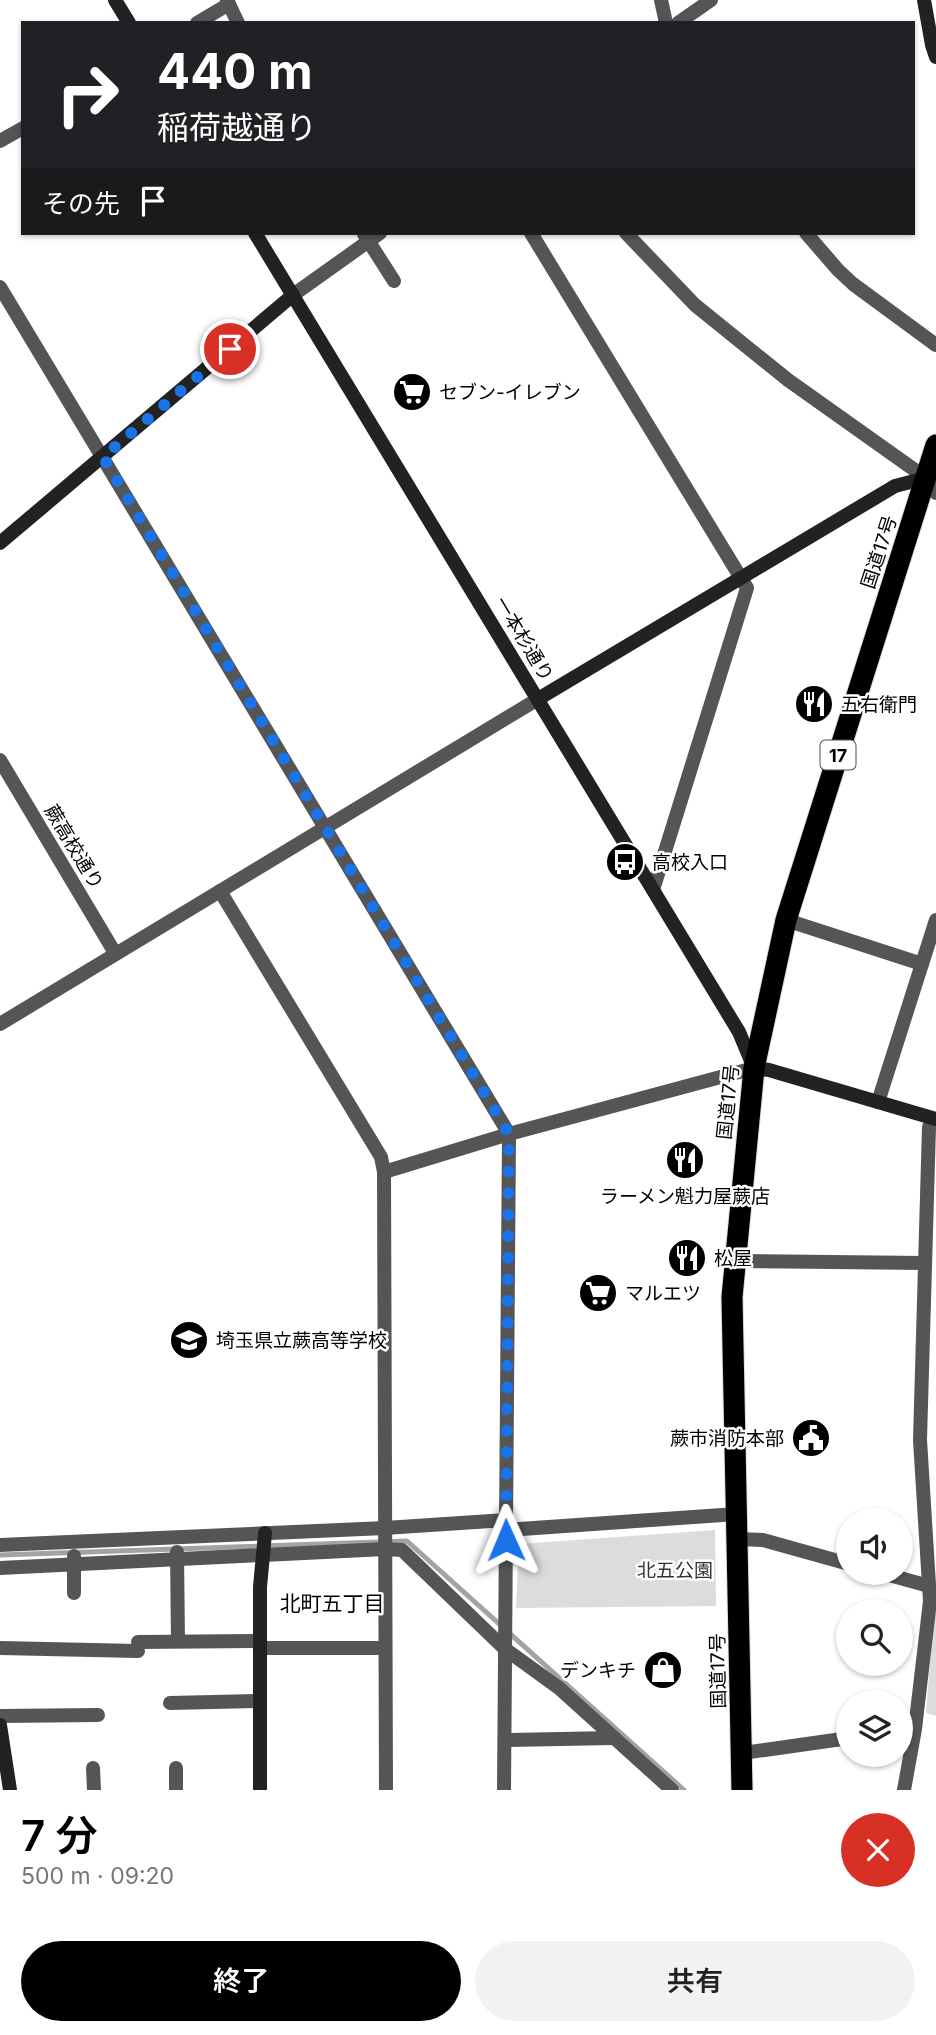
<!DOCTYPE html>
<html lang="ja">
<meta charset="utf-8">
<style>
body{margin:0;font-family:Inter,"Noto Sans JP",sans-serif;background:#f2f2f2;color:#222;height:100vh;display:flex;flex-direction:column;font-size:26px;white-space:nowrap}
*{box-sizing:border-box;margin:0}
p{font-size:23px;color:#767676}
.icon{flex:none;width:38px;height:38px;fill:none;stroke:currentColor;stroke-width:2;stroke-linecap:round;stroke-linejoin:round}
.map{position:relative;height:1790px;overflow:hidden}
.drawer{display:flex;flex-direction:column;background:#fff;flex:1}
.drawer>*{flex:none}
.banner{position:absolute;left:21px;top:21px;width:894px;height:214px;border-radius:0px;box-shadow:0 2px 5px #0004;background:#202124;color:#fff;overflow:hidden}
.buttons{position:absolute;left:836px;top:1508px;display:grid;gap:14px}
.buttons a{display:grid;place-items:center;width:77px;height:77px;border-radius:50%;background:#fff;box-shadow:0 2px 5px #0004;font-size:35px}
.pin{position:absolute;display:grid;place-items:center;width:60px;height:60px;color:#fff;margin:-30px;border:4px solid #fff;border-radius:50%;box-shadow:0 2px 7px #0007}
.me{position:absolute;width:77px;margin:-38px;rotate:359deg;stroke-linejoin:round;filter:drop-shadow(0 0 5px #0008)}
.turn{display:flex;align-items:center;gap:24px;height:147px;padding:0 21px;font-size:32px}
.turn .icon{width:91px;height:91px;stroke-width:2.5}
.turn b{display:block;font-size:49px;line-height:60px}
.then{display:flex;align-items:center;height:66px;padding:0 21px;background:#0003;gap:14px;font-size:26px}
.round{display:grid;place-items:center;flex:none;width:74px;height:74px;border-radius:37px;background:#f2f2f2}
.overview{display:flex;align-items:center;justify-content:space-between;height:119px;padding:0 21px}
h1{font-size:42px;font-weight:600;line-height:52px;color:#000}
.button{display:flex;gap:14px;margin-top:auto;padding:14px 21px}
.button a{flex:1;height:80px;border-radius:42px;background:#000;color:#fff;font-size:28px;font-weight:600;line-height:80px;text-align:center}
.button a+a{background:#f2f2f2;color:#222}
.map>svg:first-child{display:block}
</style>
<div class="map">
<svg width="936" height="1790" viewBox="0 0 936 1790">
<rect width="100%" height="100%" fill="#fff"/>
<!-- green -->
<g fill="#dcdcdc">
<polygon points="715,1530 716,1606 516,1608 519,1544"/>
<polygon points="934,1612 936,1612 936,1716 926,1713"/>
</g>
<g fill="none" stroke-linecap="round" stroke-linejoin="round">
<!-- stream -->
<polyline stroke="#a3a3a3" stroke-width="5" points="0,1555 407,1541 684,1790"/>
<defs>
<polyline id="highway" points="742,1790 732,1297 754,1068 786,920 936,445"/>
</defs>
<!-- highway casing -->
<use href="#highway" stroke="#dbdbdb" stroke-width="23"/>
<!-- street -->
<g stroke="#555" stroke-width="14">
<polyline points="227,0 238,23"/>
<polyline points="661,0 666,23"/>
<polyline points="197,23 229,4"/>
<polyline points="678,23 711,0"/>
<polyline points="0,141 23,128"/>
<polyline points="531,233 747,588 653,890"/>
<polyline points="626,233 695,305 788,380 926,478 936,493"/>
<polyline points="806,233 838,270 853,284 936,345"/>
<polyline points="364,234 394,281"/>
<polyline points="0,287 509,1134 504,1790"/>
<polyline points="293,295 380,233"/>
<polyline points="0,760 115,953"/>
<polyline points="220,891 381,1157 384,1172 386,1790"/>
<polyline points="786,920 922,964"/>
<polyline points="0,1024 538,699"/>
<polyline points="878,1102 936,920"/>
<polyline points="384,1172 509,1134 754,1068"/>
<polyline points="736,1261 925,1263"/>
<polyline points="506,1530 737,1514"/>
<polyline points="738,1539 763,1540 849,1564"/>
<polyline points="0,1545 385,1528 506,1520"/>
<polyline points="177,1552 178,1641"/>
<polyline points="74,1556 74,1593"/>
<polyline points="0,1568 385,1549 402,1550 505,1649 559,1688 672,1790"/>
<polyline points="882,1573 929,1586"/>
<polyline points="138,1642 260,1641"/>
<polyline points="0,1648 138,1651"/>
<polyline points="260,1648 385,1648"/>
<polyline points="170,1703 260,1701"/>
<polyline points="0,1716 98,1715"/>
<polyline points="505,1740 614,1738"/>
<polyline points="743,1753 849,1738"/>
<polyline points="93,1768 94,1790"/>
<polyline points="176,1790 176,1768"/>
<polyline points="904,1790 915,1729 930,1601 920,1440 929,1127 936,1120"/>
</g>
<!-- secondary -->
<g stroke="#222" stroke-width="14">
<polyline points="115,0 129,23"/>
<polyline points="924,0 932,45 936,57"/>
<polyline points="255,233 739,1032 754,1068 769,1070 936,1119"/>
<polyline points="0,543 293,295"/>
<polyline points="538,699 895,486 926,478"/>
<polyline points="0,1725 10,1790"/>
<polyline points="260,1790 260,1587 265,1533"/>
</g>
<!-- highway -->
<use href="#highway" stroke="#000" stroke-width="21"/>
</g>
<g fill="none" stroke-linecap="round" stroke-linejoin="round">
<!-- route -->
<polyline stroke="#1a73e8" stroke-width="12" stroke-dasharray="0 21.6" points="230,349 103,457 509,1134 506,1540"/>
</g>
<!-- icons -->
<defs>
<symbol id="supermarket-disc" viewBox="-11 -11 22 22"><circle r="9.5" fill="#000" stroke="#fff"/><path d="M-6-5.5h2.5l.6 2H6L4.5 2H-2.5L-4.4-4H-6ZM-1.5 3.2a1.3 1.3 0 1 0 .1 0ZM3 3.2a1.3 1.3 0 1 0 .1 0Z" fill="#fff"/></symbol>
<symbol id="restaurant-disc" viewBox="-11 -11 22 22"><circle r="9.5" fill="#000" stroke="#fff"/><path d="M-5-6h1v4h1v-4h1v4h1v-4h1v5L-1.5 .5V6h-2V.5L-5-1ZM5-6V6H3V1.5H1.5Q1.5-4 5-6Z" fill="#fff"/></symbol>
<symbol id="bus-disc" viewBox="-11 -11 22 22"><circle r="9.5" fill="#000" stroke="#fff"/><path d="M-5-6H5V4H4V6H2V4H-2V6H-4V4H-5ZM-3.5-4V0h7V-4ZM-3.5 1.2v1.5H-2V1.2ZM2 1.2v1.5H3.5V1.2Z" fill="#fff"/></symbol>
<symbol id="school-disc" viewBox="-11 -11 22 22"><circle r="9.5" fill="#000" stroke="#fff"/><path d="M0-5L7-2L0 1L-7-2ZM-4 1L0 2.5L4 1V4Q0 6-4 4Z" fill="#fff"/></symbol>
<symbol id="civic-disc" viewBox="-11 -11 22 22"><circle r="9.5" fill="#000" stroke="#fff"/><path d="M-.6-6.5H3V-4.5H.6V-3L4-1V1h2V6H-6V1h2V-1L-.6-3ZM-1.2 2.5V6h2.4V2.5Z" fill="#fff"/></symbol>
<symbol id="shop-disc" viewBox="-11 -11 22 22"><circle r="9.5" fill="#000" stroke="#fff"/><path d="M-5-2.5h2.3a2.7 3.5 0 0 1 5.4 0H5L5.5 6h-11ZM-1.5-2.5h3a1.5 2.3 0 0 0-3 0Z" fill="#fff"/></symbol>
</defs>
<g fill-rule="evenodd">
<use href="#supermarket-disc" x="390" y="370" width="44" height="44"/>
<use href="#restaurant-disc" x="792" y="682" width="44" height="44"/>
<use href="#bus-disc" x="603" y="840" width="44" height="44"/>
<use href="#restaurant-disc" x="663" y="1138" width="44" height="44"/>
<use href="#restaurant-disc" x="665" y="1236" width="44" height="44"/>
<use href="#supermarket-disc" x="576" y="1271" width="44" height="44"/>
<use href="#school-disc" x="167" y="1318" width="44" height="44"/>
<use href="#civic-disc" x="789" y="1416" width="44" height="44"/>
<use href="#shop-disc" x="641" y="1648" width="44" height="44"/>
</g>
<g text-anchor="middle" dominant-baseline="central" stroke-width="5" stroke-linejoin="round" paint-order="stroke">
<!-- shield labels -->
<rect fill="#fff" stroke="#4c4c4c" stroke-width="2" x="820.5" y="740.5" width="35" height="29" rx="5"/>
<g font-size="18" font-weight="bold" fill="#000">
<text x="838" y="755">17</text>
</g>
<!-- poi labels -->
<g font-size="19" fill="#000" stroke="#fff" text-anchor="start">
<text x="439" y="392">セブン-イレブン</text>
<text x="841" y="704">五右衛門</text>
<text x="652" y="862">高校入口</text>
<text x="685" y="1196" text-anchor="middle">ラーメン魁力屋蕨店</text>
<text x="714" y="1258">松屋</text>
<text x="625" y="1293">マルエツ</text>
<text x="216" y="1340">埼玉県立蕨高等学校</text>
<text x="784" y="1438" text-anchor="end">蕨市消防本部</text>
<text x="636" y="1670" text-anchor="end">デンキチ</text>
</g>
<!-- street labels -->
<g font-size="19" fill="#000" stroke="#fff">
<text transform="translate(879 552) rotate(-72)">国道17号</text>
<text transform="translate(524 639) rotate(59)">一本杉通り</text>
<text transform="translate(74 847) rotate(59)">蕨高校通り</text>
<text transform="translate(728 1102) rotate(-84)">国道17号</text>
<text transform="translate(718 1671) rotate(-91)">国道17号</text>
</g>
<!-- park labels -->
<g font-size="19" fill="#333" stroke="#fff">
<text x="675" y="1570">北五公園</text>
</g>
<!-- neighbourhood labels -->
<g font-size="21" fill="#000" stroke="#fff">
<text x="332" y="1603">北町五丁目</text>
</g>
</g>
</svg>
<div class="buttons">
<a><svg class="icon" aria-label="sound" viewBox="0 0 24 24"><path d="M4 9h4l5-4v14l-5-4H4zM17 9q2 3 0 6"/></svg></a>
<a><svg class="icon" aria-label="search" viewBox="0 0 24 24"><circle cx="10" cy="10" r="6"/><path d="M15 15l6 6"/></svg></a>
<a><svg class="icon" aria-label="layers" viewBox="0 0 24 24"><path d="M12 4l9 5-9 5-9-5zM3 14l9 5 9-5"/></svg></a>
</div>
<div class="pin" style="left:230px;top:349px;background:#d93025"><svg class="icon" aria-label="arrive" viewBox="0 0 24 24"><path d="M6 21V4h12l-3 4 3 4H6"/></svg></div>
<svg class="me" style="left:506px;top:1540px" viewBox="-20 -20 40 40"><path d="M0-17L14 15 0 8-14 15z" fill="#1a73e8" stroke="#fff" stroke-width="4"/></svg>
<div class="banner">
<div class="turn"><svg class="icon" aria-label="right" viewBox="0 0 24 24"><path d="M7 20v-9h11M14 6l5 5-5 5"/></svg><div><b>440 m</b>稲荷越通り</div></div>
<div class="then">その先<svg class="icon" aria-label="arrive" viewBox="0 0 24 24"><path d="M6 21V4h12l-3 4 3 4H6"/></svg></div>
</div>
</div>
<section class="drawer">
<div class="overview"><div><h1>7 分</h1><p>500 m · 09:20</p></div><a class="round" style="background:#d93025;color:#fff"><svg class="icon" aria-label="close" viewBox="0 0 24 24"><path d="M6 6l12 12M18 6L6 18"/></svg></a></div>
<div class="button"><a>終了</a><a>共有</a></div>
</section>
